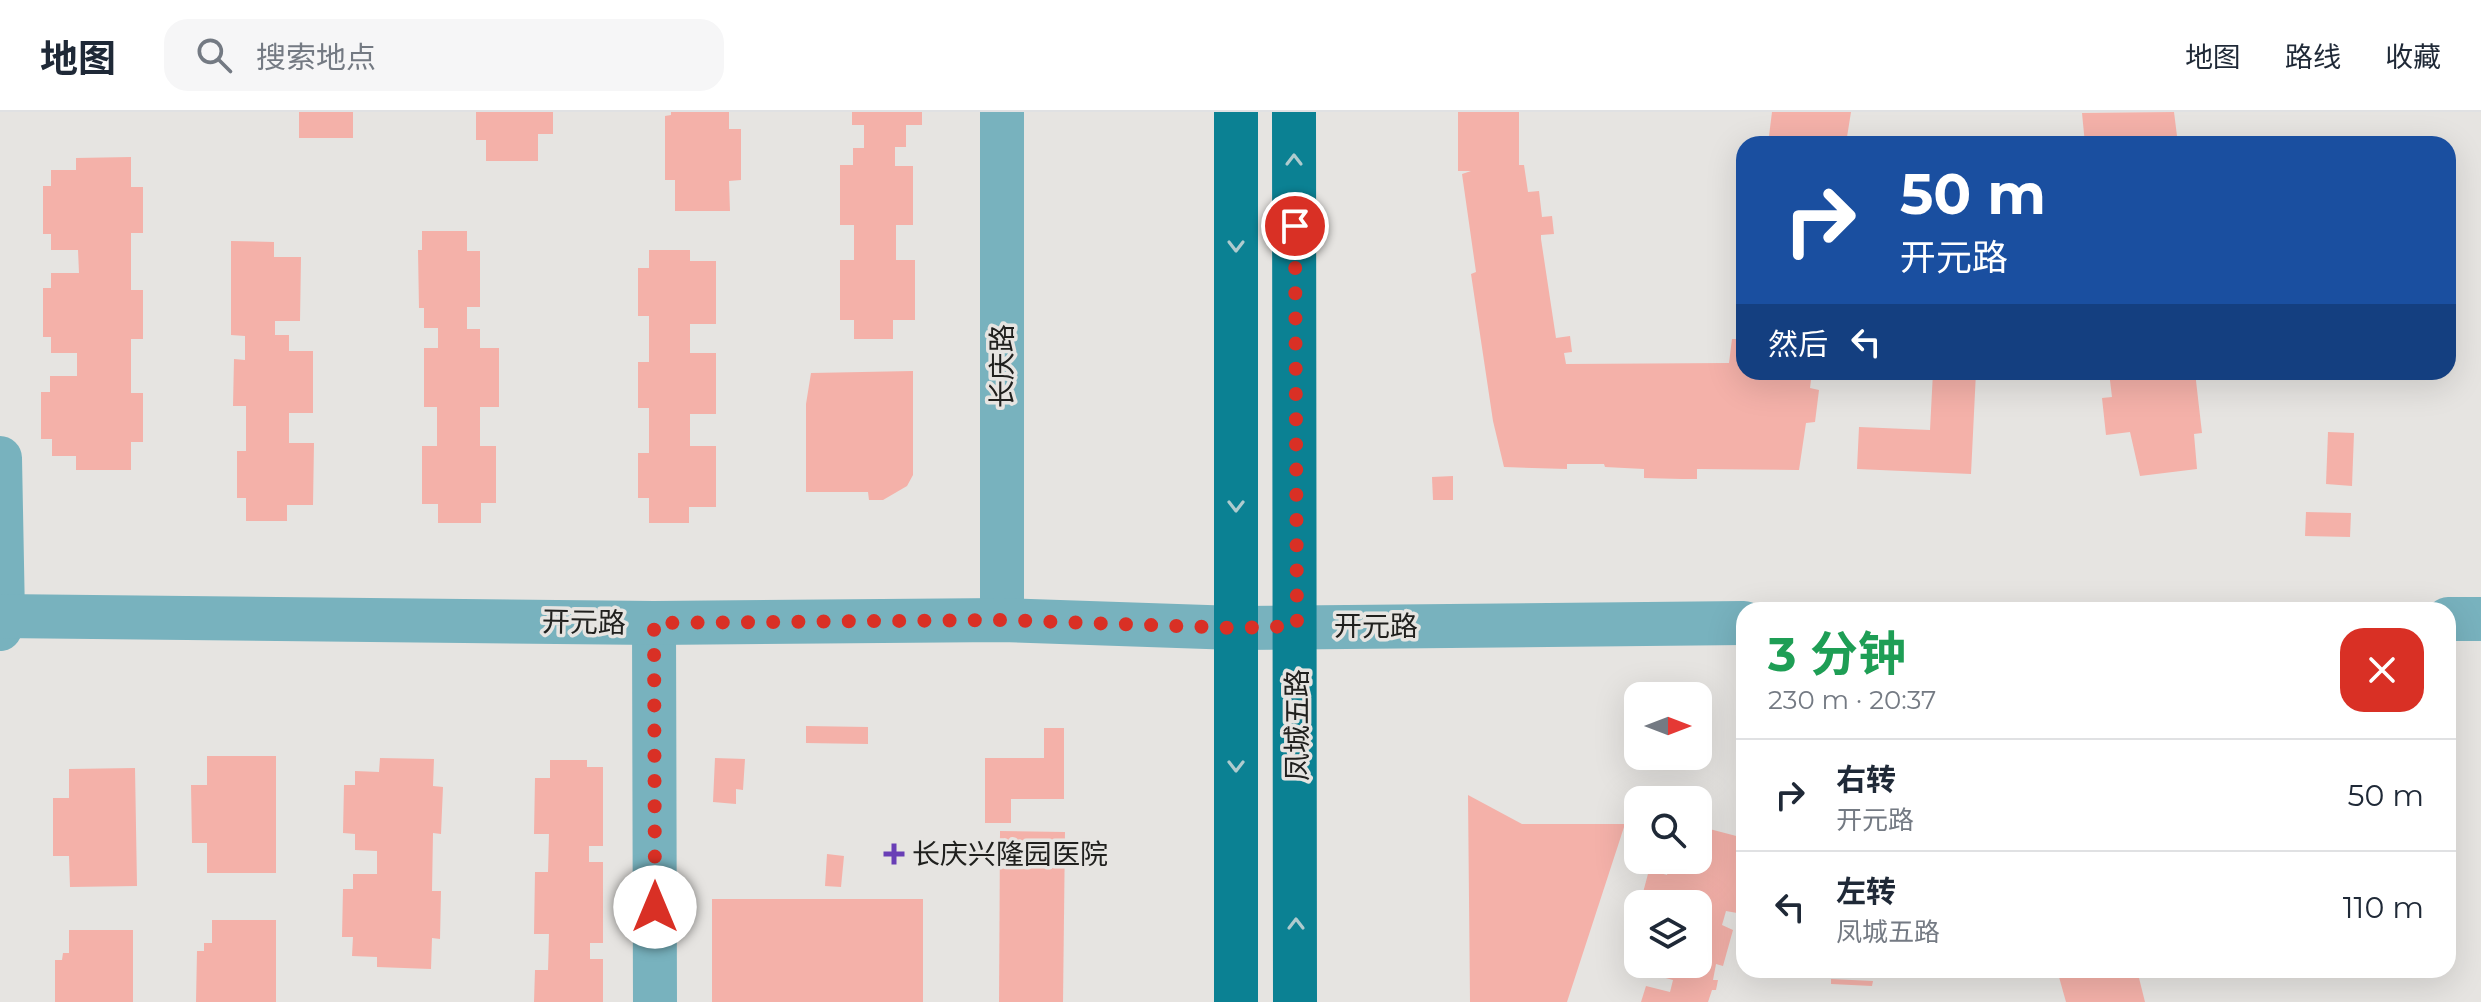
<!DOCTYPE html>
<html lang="zh">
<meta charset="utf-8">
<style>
body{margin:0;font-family:Montserrat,"Noto Sans SC",sans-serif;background:#f6f6f7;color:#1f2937;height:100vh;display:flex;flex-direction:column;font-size:30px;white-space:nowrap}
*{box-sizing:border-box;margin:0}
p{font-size:26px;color:#747a83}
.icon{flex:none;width:44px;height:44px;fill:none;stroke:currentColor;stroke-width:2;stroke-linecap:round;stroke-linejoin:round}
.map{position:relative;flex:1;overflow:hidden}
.panel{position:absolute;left:1736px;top:490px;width:720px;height:376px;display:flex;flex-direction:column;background:#fff;border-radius:24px;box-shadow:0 8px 32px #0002}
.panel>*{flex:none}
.banner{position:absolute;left:1736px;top:24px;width:720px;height:244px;border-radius:24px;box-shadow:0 8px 32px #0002;background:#1a4fa0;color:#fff;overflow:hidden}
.needle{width:52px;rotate:90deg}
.fabs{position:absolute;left:1624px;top:570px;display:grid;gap:16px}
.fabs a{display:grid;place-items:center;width:88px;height:88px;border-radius:16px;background:#fff;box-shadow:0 8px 32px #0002;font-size:40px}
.pin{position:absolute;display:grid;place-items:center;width:68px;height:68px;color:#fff;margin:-34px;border:4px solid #fff;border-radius:50%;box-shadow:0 2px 8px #0007}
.me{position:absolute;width:88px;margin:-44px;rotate:0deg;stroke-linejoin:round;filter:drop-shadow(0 0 6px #0008)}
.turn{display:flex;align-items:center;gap:28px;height:168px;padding:0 32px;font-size:36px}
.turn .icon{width:104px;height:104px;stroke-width:2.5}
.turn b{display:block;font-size:56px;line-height:68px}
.then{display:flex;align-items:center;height:76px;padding:0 32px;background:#0003;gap:16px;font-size:30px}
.round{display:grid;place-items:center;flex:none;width:84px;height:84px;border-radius:24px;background:#f6f6f7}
.overview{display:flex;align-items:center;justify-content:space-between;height:136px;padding:0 32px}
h1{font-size:48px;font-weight:700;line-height:60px;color:#1e9e55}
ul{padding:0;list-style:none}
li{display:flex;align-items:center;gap:24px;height:112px;padding:0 32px;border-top:2px solid #e0e1e3}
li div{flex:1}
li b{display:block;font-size:30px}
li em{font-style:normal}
header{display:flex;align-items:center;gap:48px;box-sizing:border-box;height:112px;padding:0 40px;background:#fff;border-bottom:2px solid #e0e1e3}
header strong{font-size:38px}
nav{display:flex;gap:44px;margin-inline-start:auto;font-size:28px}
.search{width:560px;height:72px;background:#f6f6f7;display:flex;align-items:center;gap:20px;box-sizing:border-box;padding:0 28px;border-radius:24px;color:#747a83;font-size:30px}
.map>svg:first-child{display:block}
</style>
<header>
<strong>地图</strong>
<div class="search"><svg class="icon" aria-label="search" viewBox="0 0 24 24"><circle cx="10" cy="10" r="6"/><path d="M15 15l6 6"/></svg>搜索地点</div>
<nav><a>地图</a><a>路线</a><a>收藏</a></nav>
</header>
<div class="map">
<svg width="2481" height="890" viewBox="0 0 2481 890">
<rect width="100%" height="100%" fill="#e6e4e1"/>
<!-- building -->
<g fill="#f4b1a9">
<rect x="299" y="0" width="54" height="26"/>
<polygon points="476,0 553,0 553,22 538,22 538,49 486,49 486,28 476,28"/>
<polygon points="671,0 729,0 729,17 741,17 741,68 729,69 730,99 675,99 675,68 665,68 665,4 671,3"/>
<polygon points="852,0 922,0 922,13 906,13 906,35 895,35 895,54 913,54 913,113 896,113 896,148 915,148 915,208 893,208 893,227 854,227 854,208 840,208 840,148 854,148 854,113 840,113 840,53 853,53 853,36 864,36 864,13 852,13"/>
<polygon points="1458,0 1519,0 1519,53 1524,53 1528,80 1539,79 1542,105 1552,104 1554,122 1541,123 1541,127 1556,226 1570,224 1572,240 1564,241 1566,252 1729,251 1732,227 1740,227 1744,211 1744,260 1812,260 1810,276 1819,278 1815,310 1806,311 1799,358 1697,357 1697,367 1682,367 1644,366 1644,357 1605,355 1604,352 1567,352 1567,357 1504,355 1493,309 1471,162 1476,160 1462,62 1471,59 1458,59"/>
<polygon points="1772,0 1851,0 1847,25 1855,32 1768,32"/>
<polygon points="2174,0 2178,32 2085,32 2082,1"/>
<polygon points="131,45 131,75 143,75 143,121 131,121 131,178 143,178 143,227 131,227 131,281 143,281 143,330 131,330 131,358 76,358 76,344 52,344 52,327 41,327 41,280 50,280 50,264 77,264 77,241 51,241 51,225 43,225 43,176 51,176 51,161 79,161 78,138 51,138 51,122 43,122 43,74 51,74 51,58 76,58 76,46"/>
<polygon points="422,119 467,119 467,139 480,139 480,195 467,195 467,217 480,217 480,236 499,236 499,295 480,295 480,334 496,334 496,391 481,391 481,411 438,411 438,392 422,392 422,334 437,334 437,295 424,295 424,236 438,236 438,216 424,216 424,196 419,196 418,138 422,138"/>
<polygon points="231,129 274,130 274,145 301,145 300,209 275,209 275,223 289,223 289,239 313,239 313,301 289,301 289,331 314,331 313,393 287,393 287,409 246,409 246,386 237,386 237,339 246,339 246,294 233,294 234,247 245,248 245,224 231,223"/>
<polygon points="649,138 690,138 690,149 716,149 716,212 690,212 690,241 716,241 716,302 690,302 690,334 716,334 716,395 689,395 689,411 649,411 649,386 638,386 638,341 649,341 649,296 638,296 638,250 649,250 649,204 638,204 638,156 649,156"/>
<polygon points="913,259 913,363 907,374 883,388 869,388 868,380 806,380 806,292 811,261"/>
<polygon points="1933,260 1976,260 1971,362 1857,357 1859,315 1930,318"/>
<polygon points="2109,260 2195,260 2202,321 2194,322 2197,357 2140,364 2130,320 2106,323 2102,286 2112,285"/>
<polygon points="2328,320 2354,321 2352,374 2326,372"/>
<polygon points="1453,364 1453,388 1433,388 1432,365"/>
<polygon points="2306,400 2351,401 2350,425 2305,424"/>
<polygon points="806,614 868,615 868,632 806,631"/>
<polygon points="1044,616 1064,616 1064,687 1011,687 1011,711 985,711 985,646 1044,646"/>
<polygon points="207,644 276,644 276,761 207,761 207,731 192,731 191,673 207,673"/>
<polygon points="380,646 434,647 433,674 443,675 441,722 433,721 432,779 441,779 440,827 432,826 431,857 377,855 377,845 352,844 353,825 342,825 343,777 353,777 353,762 377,762 377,739 355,738 355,722 343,721 344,673 355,673 355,659 379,660"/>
<polygon points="715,646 745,647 743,678 736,677 736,692 713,690"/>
<polygon points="550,648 587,648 587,655 603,655 603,734 589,734 589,750 603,750 603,831 590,831 590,847 603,847 603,890 534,890 535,858 548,858 549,822 534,822 535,760 548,760 549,722 534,722 535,666 550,666"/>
<polygon points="135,656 137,774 70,775 69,744 53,744 53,686 69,686 69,657"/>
<polygon points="1468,683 1522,712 1625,712 1567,890 1470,890"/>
<polygon points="1698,714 1744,726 1741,762 1744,763 1744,776 1737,801 1726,799 1722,813 1733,818 1723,854 1716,852 1713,868 1718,868 1716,878 1712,878 1708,890 1641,890 1646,874 1670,880 1673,868 1651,862 1652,852 1698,852 1698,792 1640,792 1649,758 1667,763 1670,751 1698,748"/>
<polygon points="1000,719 1065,720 1063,890 999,890"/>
<polygon points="827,742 844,744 841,775 825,774"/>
<rect x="712" y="787" width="211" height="103"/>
<polygon points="212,808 276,808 276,890 196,890 197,839 204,839 204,831 212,831"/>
<polygon points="69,818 133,818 133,890 55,890 55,848 62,848 63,841 69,841"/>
<polygon points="2057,858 2137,858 2145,890 2066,890"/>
<polygon points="1831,867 1873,869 1872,874 1831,872"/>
</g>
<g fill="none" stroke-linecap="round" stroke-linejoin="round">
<!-- minor -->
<g stroke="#78b2be" stroke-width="44">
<polyline points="1002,0 1002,508"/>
<polyline points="0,346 3,504 0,517"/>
<polyline points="654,511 655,890"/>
</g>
<!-- tertiary -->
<g stroke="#78b2be" stroke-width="44">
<polyline points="0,504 654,511 1002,508 1236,516 1744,511"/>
<polyline points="2448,507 2481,507"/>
</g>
<!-- primary -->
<g stroke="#0b8193" stroke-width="44">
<polyline points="1294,0 1295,890"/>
<polyline points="1236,890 1236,0"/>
</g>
</g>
<!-- one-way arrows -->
<defs><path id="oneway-chevron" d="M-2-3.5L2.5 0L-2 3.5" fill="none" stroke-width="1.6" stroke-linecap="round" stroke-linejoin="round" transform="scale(2)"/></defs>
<g stroke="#afcbce">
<use href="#oneway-chevron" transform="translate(1294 48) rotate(-90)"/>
<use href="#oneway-chevron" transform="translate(1236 134) rotate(90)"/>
<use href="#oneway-chevron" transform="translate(1236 394) rotate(90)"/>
<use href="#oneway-chevron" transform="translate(1236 654) rotate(90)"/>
<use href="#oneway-chevron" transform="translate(1296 812) rotate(-90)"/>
</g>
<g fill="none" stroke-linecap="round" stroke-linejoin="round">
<!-- route -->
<polyline stroke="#d93025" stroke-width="14" stroke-dasharray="0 25.2" points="655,795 654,511 1002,508 1236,516 1297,514 1295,114"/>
</g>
<!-- markers -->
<path fill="#693eb6" stroke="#e6e4e1" stroke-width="3" d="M890 730h8v8h8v8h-8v8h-8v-8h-8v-8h8z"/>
<g text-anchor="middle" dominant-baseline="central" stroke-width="7" stroke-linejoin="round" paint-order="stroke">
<!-- street labels -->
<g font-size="28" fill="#20201e" stroke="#e6e4e1">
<text transform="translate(1002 254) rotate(-90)">长庆路</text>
<text transform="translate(584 510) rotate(1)">开元路</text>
<text x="1376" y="514">开元路</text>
<text transform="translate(1297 613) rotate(-90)">凤城五路</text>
</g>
<!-- poi labels -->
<g font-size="28" fill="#20201e" stroke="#e6e4e1" text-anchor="start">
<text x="912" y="742">长庆兴隆园医院</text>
</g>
</g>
</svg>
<div class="fabs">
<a><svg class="needle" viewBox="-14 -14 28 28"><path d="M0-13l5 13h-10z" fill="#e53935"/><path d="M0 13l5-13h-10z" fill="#747a83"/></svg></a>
<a><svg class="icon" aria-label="search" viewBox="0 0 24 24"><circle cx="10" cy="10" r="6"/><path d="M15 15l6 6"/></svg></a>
<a><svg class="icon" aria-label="layers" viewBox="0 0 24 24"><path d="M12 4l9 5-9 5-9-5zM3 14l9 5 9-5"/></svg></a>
</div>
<div class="pin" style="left:1295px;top:114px;background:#d93025"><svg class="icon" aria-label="arrive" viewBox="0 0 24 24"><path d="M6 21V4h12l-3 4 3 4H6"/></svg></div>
<svg class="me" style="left:655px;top:795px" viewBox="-20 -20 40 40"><circle r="19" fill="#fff"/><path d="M0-13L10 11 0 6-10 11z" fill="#d93025"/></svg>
<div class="banner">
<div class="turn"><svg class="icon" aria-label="right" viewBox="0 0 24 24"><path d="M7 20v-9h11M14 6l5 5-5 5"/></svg><div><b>50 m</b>开元路</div></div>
<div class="then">然后<svg class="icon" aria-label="left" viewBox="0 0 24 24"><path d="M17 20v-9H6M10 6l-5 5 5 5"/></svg></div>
</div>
<section class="panel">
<div class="overview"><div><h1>3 分钟</h1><p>230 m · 20:37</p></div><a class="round" style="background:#d93025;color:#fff"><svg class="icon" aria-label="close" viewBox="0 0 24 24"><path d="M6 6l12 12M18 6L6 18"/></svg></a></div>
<ul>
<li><svg class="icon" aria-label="right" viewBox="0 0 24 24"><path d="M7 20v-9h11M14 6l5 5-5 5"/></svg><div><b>右转</b><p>开元路</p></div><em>50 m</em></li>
<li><svg class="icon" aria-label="left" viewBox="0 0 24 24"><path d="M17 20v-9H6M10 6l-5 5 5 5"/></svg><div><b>左转</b><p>凤城五路</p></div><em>110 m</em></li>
</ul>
</section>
</div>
